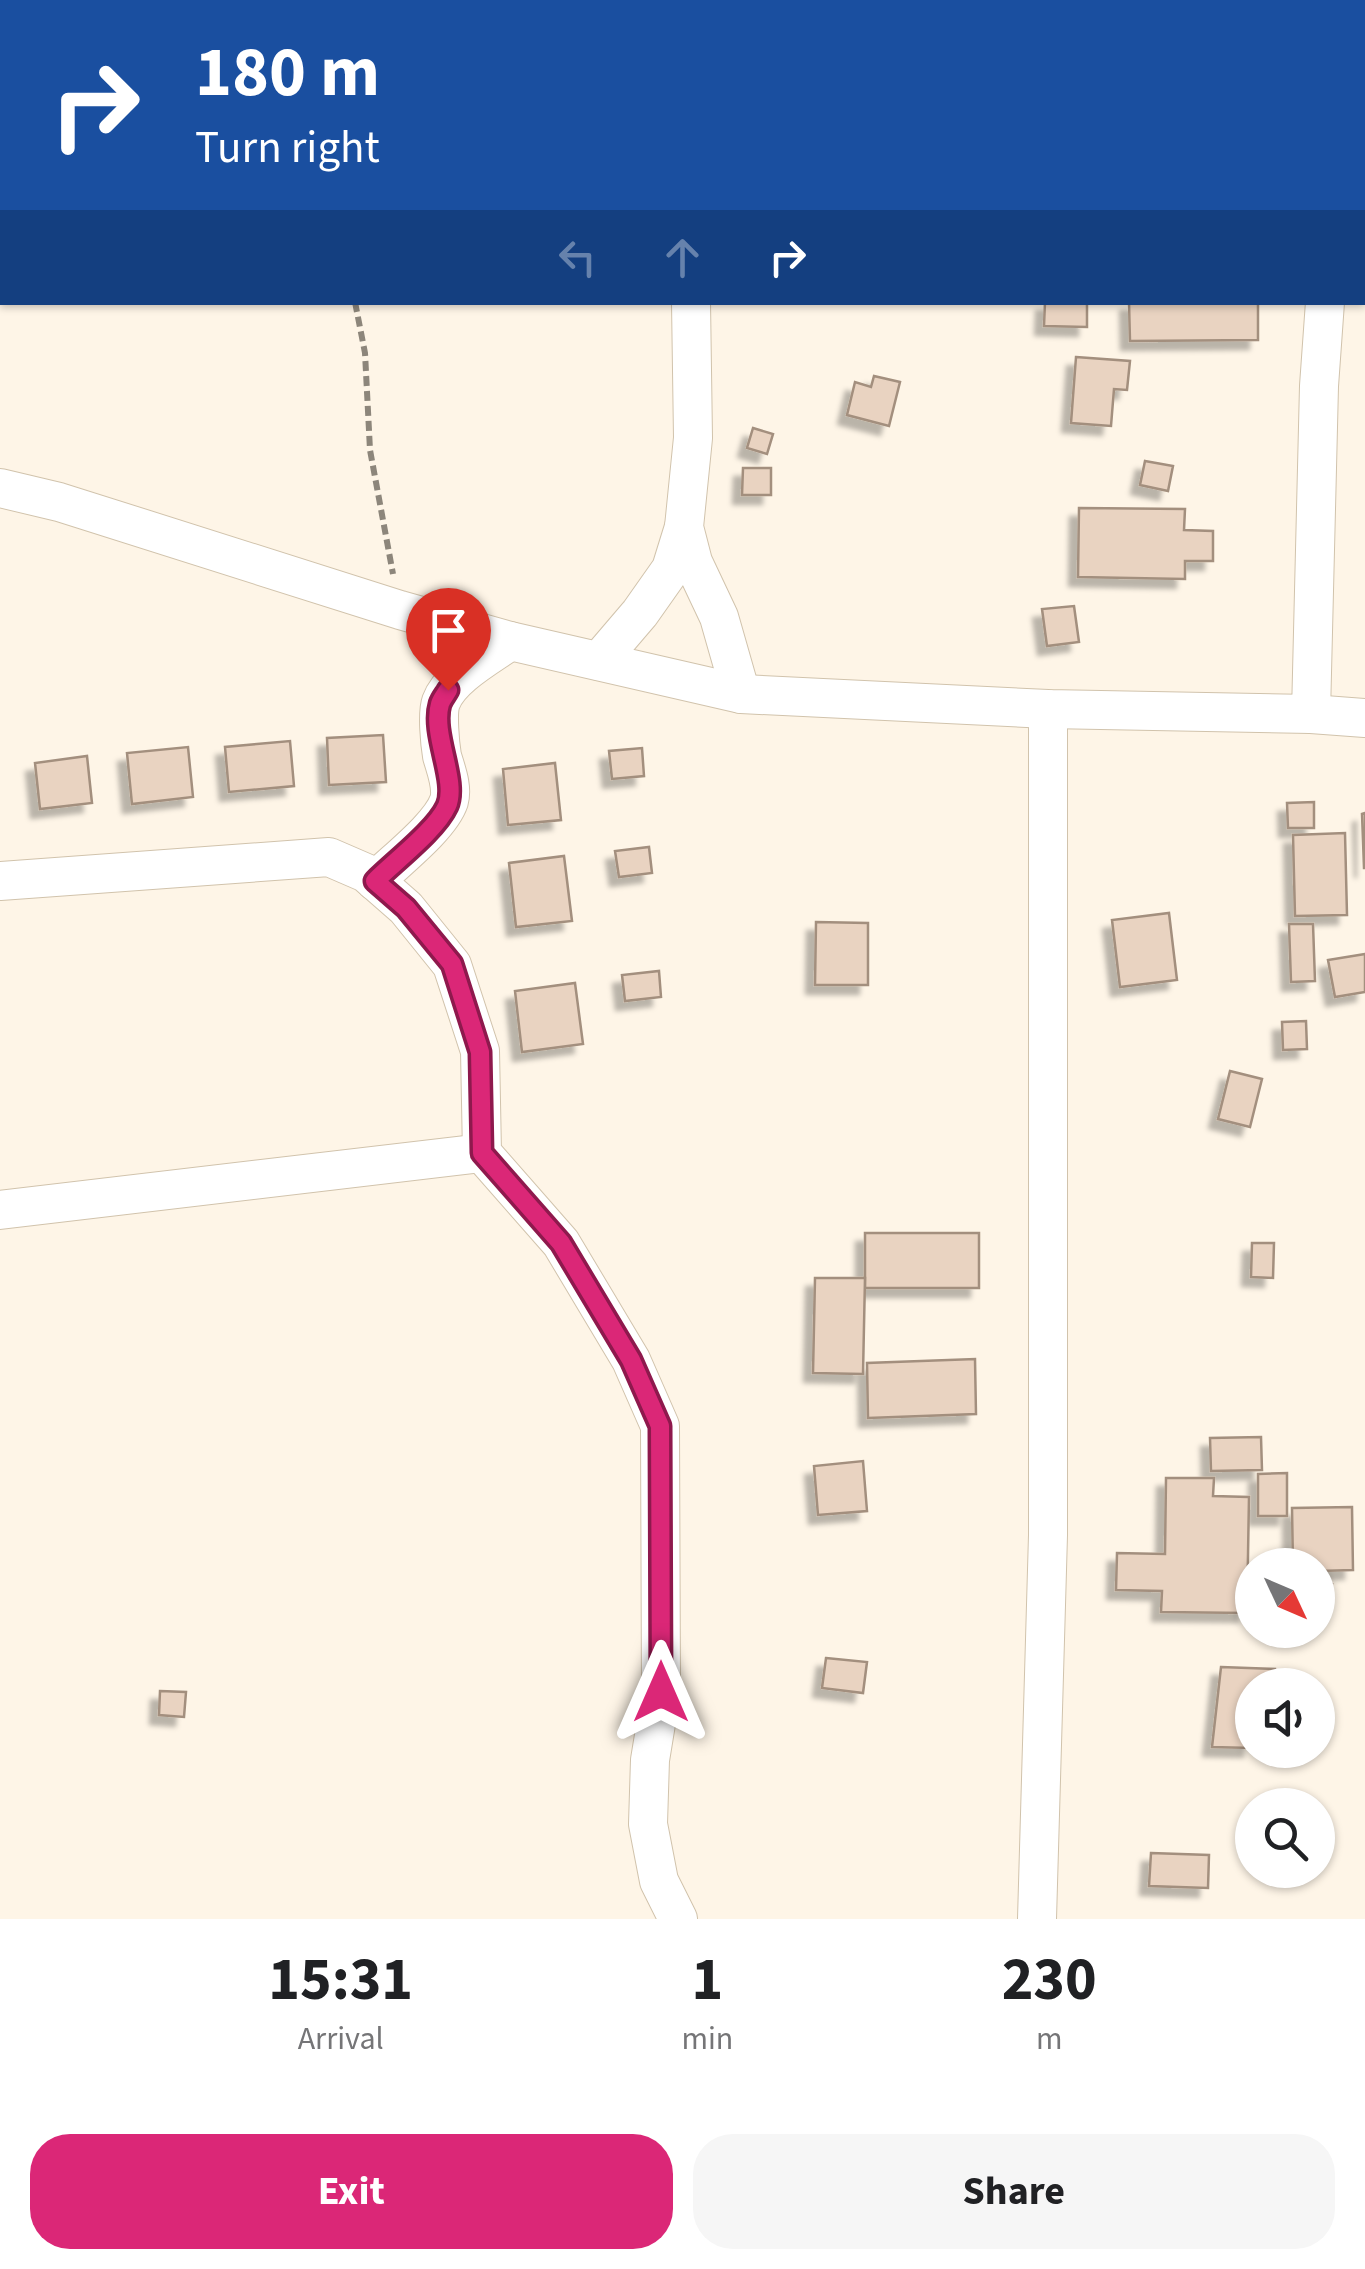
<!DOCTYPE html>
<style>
body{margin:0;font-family:"Source Sans 3",sans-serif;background:#f6f6f6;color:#202124;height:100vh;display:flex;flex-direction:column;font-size:38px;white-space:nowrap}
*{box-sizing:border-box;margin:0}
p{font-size:32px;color:#757577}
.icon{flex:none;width:55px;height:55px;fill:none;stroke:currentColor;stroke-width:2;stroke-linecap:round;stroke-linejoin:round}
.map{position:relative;height:1919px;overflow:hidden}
.details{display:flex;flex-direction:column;background:#fff;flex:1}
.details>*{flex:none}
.banner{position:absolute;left:0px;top:0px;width:1365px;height:305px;box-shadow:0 2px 8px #0004;background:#1a4fa0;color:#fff;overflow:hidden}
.needle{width:65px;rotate:134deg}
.tools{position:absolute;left:1235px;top:1548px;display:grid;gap:20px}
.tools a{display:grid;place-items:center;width:100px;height:100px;border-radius:50%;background:#fff;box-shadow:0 2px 8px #0004;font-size:50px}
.pin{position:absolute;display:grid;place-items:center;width:85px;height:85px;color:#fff;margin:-102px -42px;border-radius:50% 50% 50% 0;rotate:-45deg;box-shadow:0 0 10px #0007}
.pin .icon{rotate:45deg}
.me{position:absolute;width:110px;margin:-55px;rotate:0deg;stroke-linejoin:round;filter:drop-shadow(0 0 8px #0008)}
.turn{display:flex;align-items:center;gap:35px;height:210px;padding:0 30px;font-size:45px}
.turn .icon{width:130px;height:130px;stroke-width:2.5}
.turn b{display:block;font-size:70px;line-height:85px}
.lanes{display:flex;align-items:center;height:95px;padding:0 30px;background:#0003;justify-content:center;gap:50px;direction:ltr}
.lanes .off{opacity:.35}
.eta{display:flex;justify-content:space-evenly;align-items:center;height:170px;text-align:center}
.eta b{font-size:60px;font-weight:700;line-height:70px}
.action{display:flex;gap:20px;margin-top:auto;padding:20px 30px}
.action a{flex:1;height:115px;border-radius:40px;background:#db2777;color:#fff;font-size:40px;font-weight:700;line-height:115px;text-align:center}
.action a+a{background:#f6f6f6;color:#202124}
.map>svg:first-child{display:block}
</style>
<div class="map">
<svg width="1365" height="1919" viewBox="0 0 1365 1919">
<defs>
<filter id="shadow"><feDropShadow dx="-9" dy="9" stdDeviation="2.5" flood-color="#0004"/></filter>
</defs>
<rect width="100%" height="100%" fill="#fef5e7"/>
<!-- building -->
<g fill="#e9d3c1" stroke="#a38f7e" stroke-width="2.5" filter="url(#shadow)">
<rect x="921" y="0" width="77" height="2"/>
<polygon points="1045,302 1087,302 1087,327 1044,326"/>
<polygon points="1129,302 1258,302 1258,340 1130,341"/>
<polygon points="1076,357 1130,361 1127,390 1114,389 1111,426 1071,423"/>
<polygon points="874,376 900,382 889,426 847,415 855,382 871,387"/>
<polygon points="753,428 773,434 767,454 747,448"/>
<polygon points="1145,461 1173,466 1168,491 1140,485"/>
<polygon points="743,468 771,468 771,495 742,495"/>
<polygon points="1079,508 1185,509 1184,530 1213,531 1213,561 1185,561 1185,579 1078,577"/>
<polygon points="1074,606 1079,642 1047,646 1042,609"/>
<polygon points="383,735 386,782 329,785 327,738"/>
<polygon points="290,741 294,786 229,792 225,747"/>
<polygon points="188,747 193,797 132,804 127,753"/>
<polygon points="642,748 644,776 612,779 609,751"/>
<polygon points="87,756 92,803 40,809 35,763"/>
<polygon points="555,763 561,820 508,825 503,769"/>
<polygon points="1314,802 1314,828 1288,828 1287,803"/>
<polygon points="1365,813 1365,868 1364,868 1362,814"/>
<polygon points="1345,833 1347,915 1295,916 1293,835"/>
<polygon points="649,847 652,873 619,877 615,851"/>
<polygon points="564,856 572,921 516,927 509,863"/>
<polygon points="1169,913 1177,980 1120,987 1112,920"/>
<polygon points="816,922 868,923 868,985 815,985"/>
<polygon points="1289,924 1313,924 1315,981 1291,982"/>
<polygon points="1365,954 1365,992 1335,997 1328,960"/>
<polygon points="659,971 661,997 625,1001 622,975"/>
<polygon points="575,983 583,1044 522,1052 515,991"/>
<polygon points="1306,1021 1307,1049 1283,1050 1282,1022"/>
<polygon points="1230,1071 1262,1079 1250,1127 1218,1119"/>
<rect x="865" y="1233" width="114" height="55"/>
<polygon points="1252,1243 1274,1243 1273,1278 1251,1277"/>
<polygon points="815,1278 865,1278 863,1374 813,1373"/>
<polygon points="975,1359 976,1414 868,1418 867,1363"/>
<polygon points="1261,1437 1262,1470 1211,1471 1210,1438"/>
<polygon points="863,1461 867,1511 818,1515 814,1466"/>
<polygon points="1287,1473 1287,1516 1258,1516 1258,1474"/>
<polygon points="1166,1478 1214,1478 1213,1496 1249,1497 1247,1613 1161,1612 1162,1591 1116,1590 1117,1553 1165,1554"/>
<polygon points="1352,1507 1353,1570 1318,1571 1318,1565 1293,1565 1292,1508"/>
<polygon points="1318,1581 1332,1584 1327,1605 1318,1603"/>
<polygon points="826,1658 867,1662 863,1693 822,1688"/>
<polygon points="1221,1667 1275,1669 1275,1685 1252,1685 1252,1748 1212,1747"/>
<polygon points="160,1691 186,1692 184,1717 159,1715"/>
<polygon points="1151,1853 1209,1855 1208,1888 1149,1886"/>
</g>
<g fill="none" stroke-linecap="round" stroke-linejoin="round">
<defs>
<g id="street">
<polyline points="618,0 620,2"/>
<polyline points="1331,0 1331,2"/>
<polyline points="205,2 207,0"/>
<polyline points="471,2 477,0"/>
<polyline points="1362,171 1365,171"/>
<polyline points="0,193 2,192"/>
<polyline points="0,268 2,268"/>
<polyline points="691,302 693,438 684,527 693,562 719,617 741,694"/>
<polyline points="0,488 59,502 400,610 510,641 741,694 1048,709 1311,714 1319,386 1325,302"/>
<polyline points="599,661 640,613 671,569 684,527"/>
<polyline points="1311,714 1365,718"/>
<polyline points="0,881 329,857 366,873 406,908 452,965 480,1051 482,1153 561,1243 631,1360 660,1426 661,1693 650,1760 648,1824 659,1881 678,1919"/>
<path d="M 375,881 C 395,861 440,827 449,801 C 453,787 446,770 442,756 C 440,744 437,713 441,702 C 450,677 489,656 510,641"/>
<polyline points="0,1210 482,1153"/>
<polyline points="1037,1919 1048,1535 1048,709"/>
</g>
</defs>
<!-- street casing -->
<use href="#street" stroke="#d1c3ac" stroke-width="40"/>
<!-- path -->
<polyline stroke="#8d867b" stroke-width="6" stroke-dasharray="10 5" stroke-linecap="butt" points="355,302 365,353 370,450 393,574"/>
<!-- street -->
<use href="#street" stroke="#fff" stroke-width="38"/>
</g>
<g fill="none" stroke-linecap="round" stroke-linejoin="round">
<defs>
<path id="route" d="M 448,690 C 446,694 442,698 440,704 C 431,734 458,781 447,806 C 436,830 395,861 375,881 L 406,908 L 452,964 L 480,1052 L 482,1153 L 561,1243 L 631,1360 L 660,1426 L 661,1692"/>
</defs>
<!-- route casing -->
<use href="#route" stroke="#8e194d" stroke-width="25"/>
<!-- route -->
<use href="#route" stroke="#db2777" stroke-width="18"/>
</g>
</svg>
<div class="tools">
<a><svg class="needle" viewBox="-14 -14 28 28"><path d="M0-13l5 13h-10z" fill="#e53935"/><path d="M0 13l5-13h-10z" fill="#757577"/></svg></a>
<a><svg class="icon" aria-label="sound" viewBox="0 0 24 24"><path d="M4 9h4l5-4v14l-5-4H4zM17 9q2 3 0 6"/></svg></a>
<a><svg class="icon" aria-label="search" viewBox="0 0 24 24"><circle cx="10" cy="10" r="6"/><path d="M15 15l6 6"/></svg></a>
</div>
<div class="pin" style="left:448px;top:690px;background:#d93025"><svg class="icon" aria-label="arrive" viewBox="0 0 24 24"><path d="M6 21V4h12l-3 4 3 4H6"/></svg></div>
<svg class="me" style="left:661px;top:1692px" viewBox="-20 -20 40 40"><path d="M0-17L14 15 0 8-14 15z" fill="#db2777" stroke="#fff" stroke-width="4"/></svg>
<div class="banner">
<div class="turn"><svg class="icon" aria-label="right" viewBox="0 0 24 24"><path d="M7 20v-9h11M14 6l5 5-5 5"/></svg><div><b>180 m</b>Turn right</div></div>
<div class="lanes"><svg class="icon off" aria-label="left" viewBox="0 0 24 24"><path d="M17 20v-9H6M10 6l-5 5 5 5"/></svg><svg class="icon off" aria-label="ahead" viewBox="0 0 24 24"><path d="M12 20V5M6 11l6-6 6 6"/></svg><svg class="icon" aria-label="right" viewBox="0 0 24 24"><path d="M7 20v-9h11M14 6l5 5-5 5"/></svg></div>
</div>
</div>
<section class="details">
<div class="eta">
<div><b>15:31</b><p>Arrival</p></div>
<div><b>1</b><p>min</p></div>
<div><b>230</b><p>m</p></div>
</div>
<div class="action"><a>Exit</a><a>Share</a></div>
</section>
